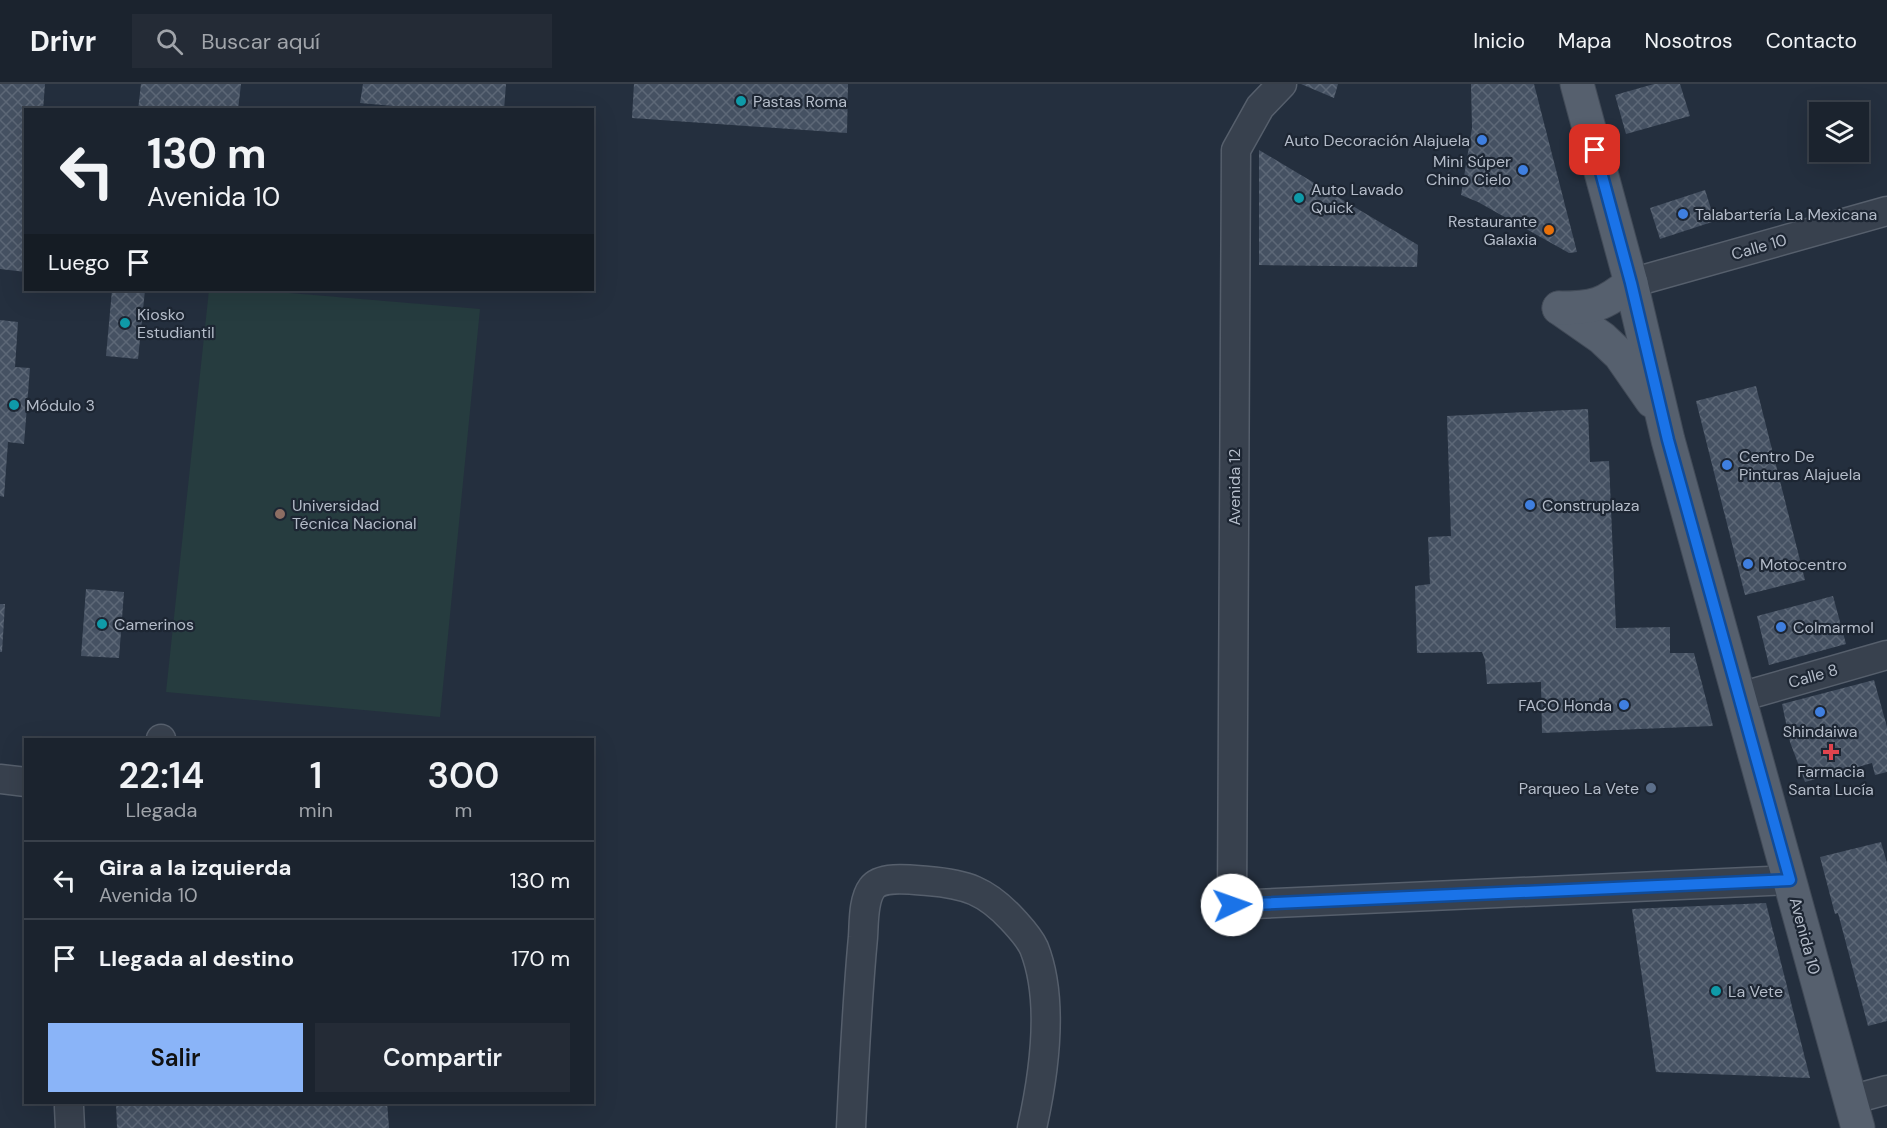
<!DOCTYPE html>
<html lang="es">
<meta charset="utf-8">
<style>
body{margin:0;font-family:"DM Sans",sans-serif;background:#242b36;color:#f1f3f6;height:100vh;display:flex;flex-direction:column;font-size:22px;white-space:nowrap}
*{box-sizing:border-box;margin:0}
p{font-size:20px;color:#a0a4aa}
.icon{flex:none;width:33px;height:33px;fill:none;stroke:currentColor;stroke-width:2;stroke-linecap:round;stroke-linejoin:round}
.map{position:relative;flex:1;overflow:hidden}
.panel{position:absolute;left:24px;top:654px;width:570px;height:366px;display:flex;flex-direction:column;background:#1b232e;border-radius:0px;box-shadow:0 6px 24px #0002,0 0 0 2px #39404a}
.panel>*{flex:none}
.top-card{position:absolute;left:24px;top:24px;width:570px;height:183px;border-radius:0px;box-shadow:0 6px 24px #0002,0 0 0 2px #39404a;background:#1b232e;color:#f1f3f6;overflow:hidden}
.controls{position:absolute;left:1809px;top:18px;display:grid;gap:12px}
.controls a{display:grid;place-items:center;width:60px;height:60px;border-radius:0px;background:#1b232e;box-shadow:0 6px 24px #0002,0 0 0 2px #39404a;font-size:30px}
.pin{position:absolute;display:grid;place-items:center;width:51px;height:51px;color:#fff;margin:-26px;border-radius:12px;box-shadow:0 3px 9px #0006}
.me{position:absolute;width:66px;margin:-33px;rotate:87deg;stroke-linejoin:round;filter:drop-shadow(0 0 4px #0008)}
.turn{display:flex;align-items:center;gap:21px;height:126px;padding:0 24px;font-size:27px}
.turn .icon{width:78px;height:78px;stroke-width:2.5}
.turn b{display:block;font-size:42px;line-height:51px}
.then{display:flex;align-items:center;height:57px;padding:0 24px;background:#0003;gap:12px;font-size:22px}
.eta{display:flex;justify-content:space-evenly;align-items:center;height:102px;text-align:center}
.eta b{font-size:36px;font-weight:600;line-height:42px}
.button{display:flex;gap:12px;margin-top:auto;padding:12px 24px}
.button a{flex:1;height:69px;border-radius:0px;background:#8ab4f8;color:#111;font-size:24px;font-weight:600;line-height:69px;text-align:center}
.button a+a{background:#242b36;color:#f1f3f6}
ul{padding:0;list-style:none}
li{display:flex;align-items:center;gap:18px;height:78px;padding:0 24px;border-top:2px solid #39404a}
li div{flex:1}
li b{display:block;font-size:22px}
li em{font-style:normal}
header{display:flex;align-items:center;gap:36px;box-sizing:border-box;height:84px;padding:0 30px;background:#1b232e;border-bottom:2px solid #39404a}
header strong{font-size:28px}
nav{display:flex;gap:33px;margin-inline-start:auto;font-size:21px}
.search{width:420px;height:54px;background:#242b36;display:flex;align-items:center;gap:15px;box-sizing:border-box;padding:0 21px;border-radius:0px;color:#a0a4aa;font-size:22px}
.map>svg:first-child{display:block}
</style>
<header>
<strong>Drivr</strong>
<div class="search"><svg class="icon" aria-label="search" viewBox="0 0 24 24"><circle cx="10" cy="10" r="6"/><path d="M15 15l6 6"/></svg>Buscar aquí</div>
<nav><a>Inicio</a><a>Mapa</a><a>Nosotros</a><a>Contacto</a></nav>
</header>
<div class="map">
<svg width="1887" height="1044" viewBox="0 0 1887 1044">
<defs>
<pattern id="building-cross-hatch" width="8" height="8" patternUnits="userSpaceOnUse" patternTransform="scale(1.5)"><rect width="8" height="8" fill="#455162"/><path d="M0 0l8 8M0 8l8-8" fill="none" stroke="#5d6877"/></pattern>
</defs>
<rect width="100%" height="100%" fill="#242f3e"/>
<!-- pitch -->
<polygon fill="#263c3f" points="209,206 253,206 480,225 440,633 166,608"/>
<!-- building -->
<g fill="url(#building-cross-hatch)">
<polygon points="0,0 45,0 43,26 26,26 26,188 0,185"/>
<polygon points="141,0 241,0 238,26 138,26"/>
<polygon points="363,0 506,0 504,26 438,26 360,19"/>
<polygon points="634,0 848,0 847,49 632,34"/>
<polygon points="1301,0 1338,0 1334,14"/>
<polygon points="1471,0 1534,0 1577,168 1569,169 1478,118 1461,111 1472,44"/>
<polygon points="1654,0 1680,0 1690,32 1626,50 1615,11"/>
<polygon points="1259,66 1418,161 1417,183 1259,181"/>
<polygon points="1705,106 1715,137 1660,155 1650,124"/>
<polygon points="112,206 145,206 138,275 106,272"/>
<polygon points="0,236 18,238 15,283 30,284 24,360 8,358 4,413 0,412"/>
<polygon points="1756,302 1805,496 1745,511 1696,317"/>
<polygon points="1588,325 1590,378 1609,377 1616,544 1670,543 1670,569 1694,569 1713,642 1542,649 1541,598 1487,600 1485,576 1482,568 1417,569 1415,502 1430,500 1428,453 1451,452 1447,332"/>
<polygon points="86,505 124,508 119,574 81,572"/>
<polygon points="1833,512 1846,560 1769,581 1757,532"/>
<polygon points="0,520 5,520 2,568 0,568"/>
<polygon points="1874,596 1887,643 1887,688 1875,691 1872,679 1805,698 1790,658 1782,620"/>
<polygon points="1881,758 1887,779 1887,937 1868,942 1838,829 1835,830 1820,773"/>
<polygon points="1766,819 1810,994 1656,988 1632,825"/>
<polygon points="116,1018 387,1018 389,1044 117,1044"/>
</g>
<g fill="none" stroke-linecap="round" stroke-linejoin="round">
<defs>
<g id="minor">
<polyline points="1282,0 1260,23 1236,66 1232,821 1790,796"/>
<polyline points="1631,199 1887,127"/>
<polyline points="1740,613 1887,571"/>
<polyline points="161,656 161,655"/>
<polyline points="0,695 26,698"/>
<polyline points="1850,1016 1887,1006"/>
<polyline points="69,1023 70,1044"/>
<path d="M 851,1044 C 854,980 857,917 863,853 C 864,839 863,816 872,804 C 881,791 914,796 928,797 C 966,800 986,807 1012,835 C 1020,844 1029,853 1034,864 C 1055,917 1044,990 1032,1044"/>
</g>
<g id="major">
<polyline points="1577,0 1631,199 1668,356 1858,1044"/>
<polyline points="1559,224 1602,254 1620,271 1652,317"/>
<path d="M 1559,224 C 1594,224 1604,221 1631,199"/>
</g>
</defs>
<!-- minor casing -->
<use href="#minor" stroke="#565f6c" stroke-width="31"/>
<!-- major casing -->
<use href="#major" stroke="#414a57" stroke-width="35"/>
<!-- minor -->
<use href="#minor" stroke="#38414e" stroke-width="28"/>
<!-- major -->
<use href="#major" stroke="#56606e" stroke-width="33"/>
</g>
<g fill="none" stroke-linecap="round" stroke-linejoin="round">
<defs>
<polyline id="route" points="1232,821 1790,796 1668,356 1631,199 1595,66"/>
</defs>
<!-- route casing -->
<use href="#route" stroke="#114b97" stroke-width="15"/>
<!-- route -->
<use href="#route" stroke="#1a73e8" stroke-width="10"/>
</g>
<!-- markers -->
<g fill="#0f9aa8" stroke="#1d2633" stroke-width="2">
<circle cx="741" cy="17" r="6"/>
<circle cx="1299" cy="114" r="6"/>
<circle cx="125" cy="239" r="6"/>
<circle cx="14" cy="321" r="6"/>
<circle cx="102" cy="540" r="6"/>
<circle cx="1716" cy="907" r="6"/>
</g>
<g fill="#3f7fe0" stroke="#1d2633" stroke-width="2">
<circle cx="1482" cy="56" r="6"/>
<circle cx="1523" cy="86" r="6"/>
<circle cx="1683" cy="130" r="6"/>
<circle cx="1727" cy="381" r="6"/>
<circle cx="1530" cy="421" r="6"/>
<circle cx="1748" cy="480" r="6"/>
<circle cx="1781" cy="543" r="6"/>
<circle cx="1624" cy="621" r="6"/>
<circle cx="1820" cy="628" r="6"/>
</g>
<circle fill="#e8710a" stroke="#1d2633" stroke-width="2" cx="1549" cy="146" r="6"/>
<circle fill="#8d6e63" stroke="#1d2633" stroke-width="2" cx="280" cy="430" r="6"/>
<path fill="#e0444e" stroke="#1d2633" stroke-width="2" d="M1828 659h6v6h6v6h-6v6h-6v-6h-6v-6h6z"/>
<circle fill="#5c6f8a" stroke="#1d2633" stroke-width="2" cx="1651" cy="704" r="6"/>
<g text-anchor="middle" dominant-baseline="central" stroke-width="4.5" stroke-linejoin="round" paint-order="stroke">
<!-- poi labels -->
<g font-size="16" fill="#b4bcc9" stroke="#1d2633" text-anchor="start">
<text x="753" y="17">Pastas Roma</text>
<text x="1470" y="56" text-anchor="end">Auto Decoración Alajuela</text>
<text x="1511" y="77" text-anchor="end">Mini Súper<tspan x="1511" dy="18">Chino Cielo</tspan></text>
<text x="1311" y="105">Auto Lavado<tspan x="1311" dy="18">Quick</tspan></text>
<text x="1695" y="130">Talabartería La Mexicana</text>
<text x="1537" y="137" text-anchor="end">Restaurante<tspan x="1537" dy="18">Galaxia</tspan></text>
<text x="137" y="230">Kiosko<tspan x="137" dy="18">Estudiantil</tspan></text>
<text x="26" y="321">Módulo 3</text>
<text x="1739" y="372">Centro De<tspan x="1739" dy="18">Pinturas Alajuela</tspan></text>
<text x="292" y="421">Universidad<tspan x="292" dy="18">Técnica Nacional</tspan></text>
<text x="1542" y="421">Construplaza</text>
<text x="1760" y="480">Motocentro</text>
<text x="114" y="540">Camerinos</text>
<text x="1793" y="543">Colmarmol</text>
<text x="1612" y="621" text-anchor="end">FACO Honda</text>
<text x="1820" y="647" text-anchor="middle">Shindaiwa</text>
<text x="1831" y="687" text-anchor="middle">Farmacia<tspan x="1831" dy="18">Santa Lucía</tspan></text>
<text x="1639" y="704" text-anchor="end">Parqueo La Vete</text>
<text x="1728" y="907">La Vete</text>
</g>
<!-- street labels -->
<g font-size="16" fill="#b4bcc9" stroke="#1d2633">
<text transform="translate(1759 163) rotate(-16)">Calle 10</text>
<text transform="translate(1234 403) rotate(-90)">Avenida 12</text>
<text transform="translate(1813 592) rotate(-16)">Calle 8</text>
<text transform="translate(1805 852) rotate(75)">Avenida 10</text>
</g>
</g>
</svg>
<div class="controls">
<a><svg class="icon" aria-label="layers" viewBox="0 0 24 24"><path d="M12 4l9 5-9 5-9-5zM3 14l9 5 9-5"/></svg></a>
</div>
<div class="pin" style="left:1595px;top:66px;background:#d93025"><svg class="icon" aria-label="arrive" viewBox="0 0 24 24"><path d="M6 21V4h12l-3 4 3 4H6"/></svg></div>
<svg class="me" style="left:1232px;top:821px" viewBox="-20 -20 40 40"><circle r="19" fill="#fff"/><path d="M0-13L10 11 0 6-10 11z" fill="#1a73e8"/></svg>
<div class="top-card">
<div class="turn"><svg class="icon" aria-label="left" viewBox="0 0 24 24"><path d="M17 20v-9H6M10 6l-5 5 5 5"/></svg><div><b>130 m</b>Avenida 10</div></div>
<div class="then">Luego<svg class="icon" aria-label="arrive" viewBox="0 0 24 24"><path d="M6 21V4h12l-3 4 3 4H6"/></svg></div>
</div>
<section class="panel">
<div class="eta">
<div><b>22:14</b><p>Llegada</p></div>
<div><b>1</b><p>min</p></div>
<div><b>300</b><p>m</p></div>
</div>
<ul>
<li><svg class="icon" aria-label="left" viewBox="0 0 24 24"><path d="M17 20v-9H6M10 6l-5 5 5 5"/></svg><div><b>Gira a la izquierda</b><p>Avenida 10</p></div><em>130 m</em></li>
<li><svg class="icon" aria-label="arrive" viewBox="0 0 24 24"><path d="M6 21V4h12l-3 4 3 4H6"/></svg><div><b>Llegada al destino</b></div><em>170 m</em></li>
</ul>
<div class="button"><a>Salir</a><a>Compartir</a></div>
</section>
</div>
